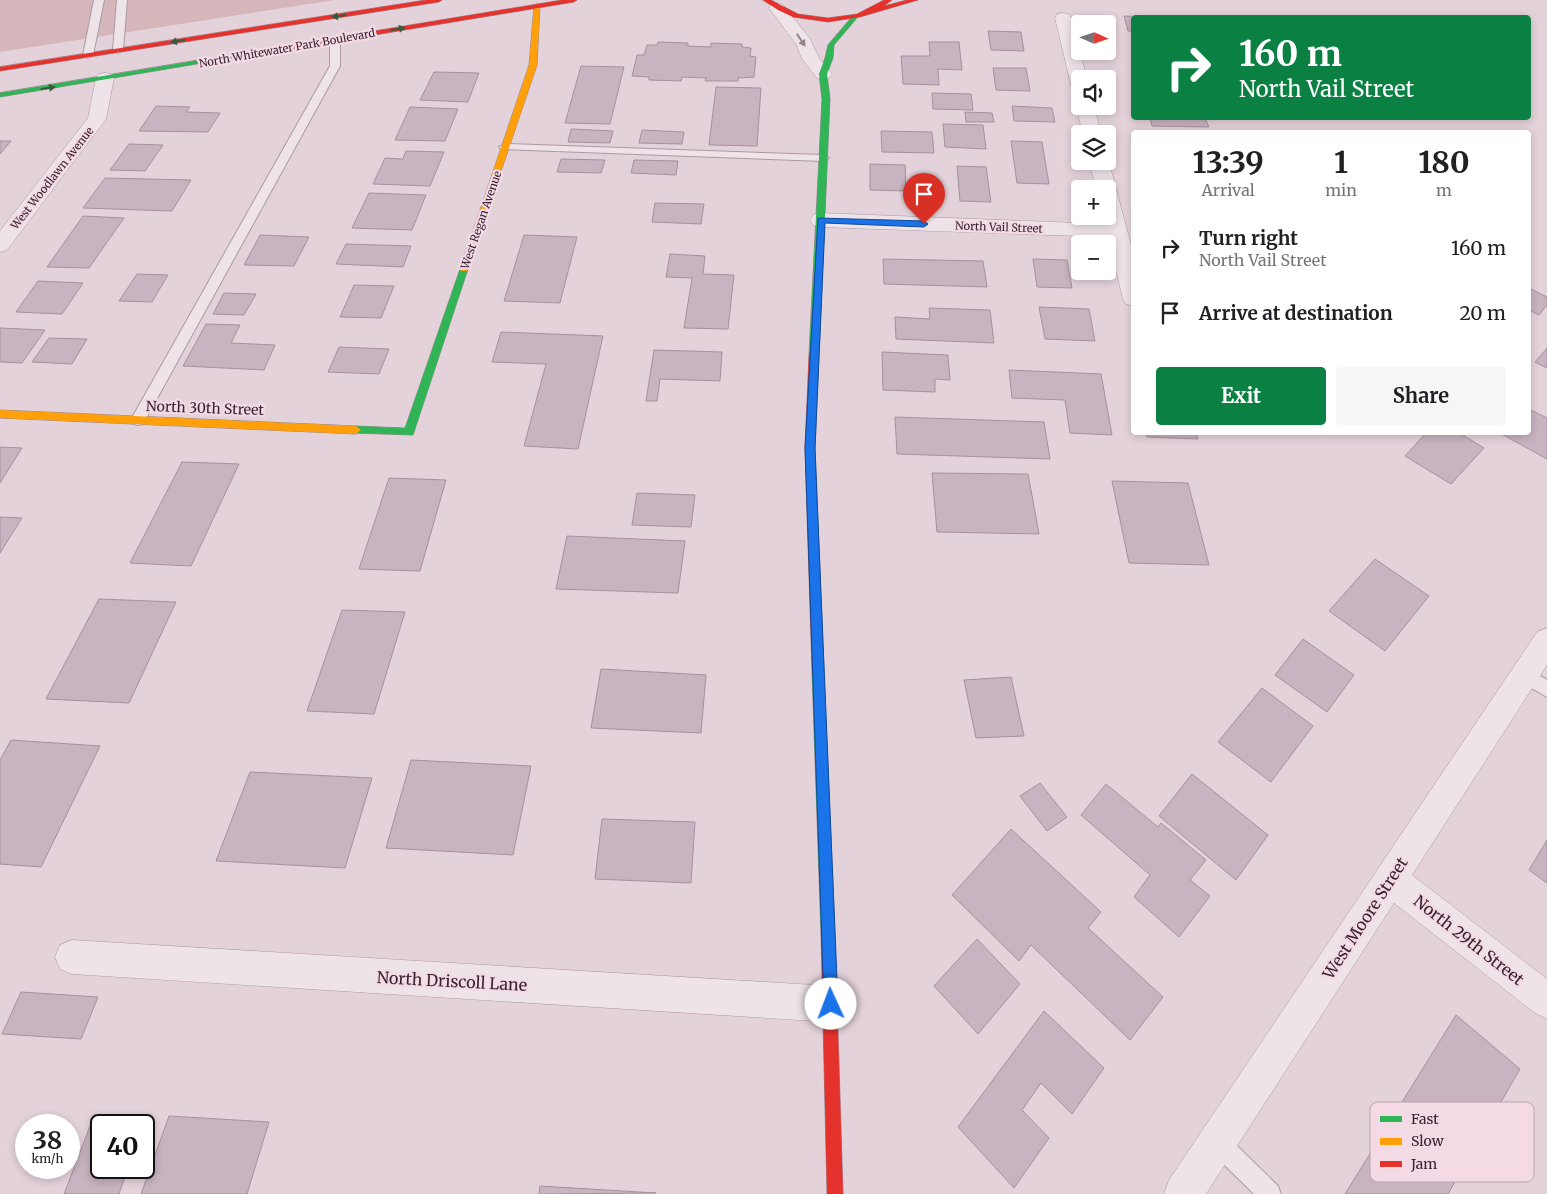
<!DOCTYPE html>
<meta charset="utf-8">
<style>
body{margin:0;font-family:Merriweather,serif;background:#f6f6f6;color:#202124;height:100vh;display:flex;flex-direction:column;font-size:19px;white-space:nowrap}
*{box-sizing:border-box;margin:0}
p{font-size:16px;color:#757577}
.icon{flex:none;width:28px;height:28px;fill:none;stroke:currentColor;stroke-width:2;stroke-linecap:round;stroke-linejoin:round}
.map{position:relative;flex:1;overflow:hidden}
.panel{position:absolute;left:1131px;top:130px;width:400px;height:305px;display:flex;flex-direction:column;background:#fff;border-radius:5px;box-shadow:0 2px 8px #0003}
.panel>*{flex:none}
.hud{position:absolute;left:1131px;top:15px;width:400px;height:105px;border-radius:5px;box-shadow:0 2px 8px #0003;background:#0b8043;color:#fff;overflow:hidden}
.needle{width:32px;rotate:93deg}
.tools{position:absolute;left:1071px;top:15px;display:grid;gap:10px}
.tools a{display:grid;place-items:center;width:45px;height:45px;border-radius:5px;background:#fff;box-shadow:0 2px 8px #0003;font-size:25px}
.speed{position:absolute;left:15px;top:1114px;display:flex;gap:10px;font-size:25px;font-weight:700;text-align:center}
.speed>*{display:grid;place-content:center;width:65px;height:65px;border-radius:50%;background:#fff;box-shadow:0 2px 8px #0003;line-height:1}
.speed small{font-size:12px;font-weight:400}
.speed .limit{border:2px solid #111;border-radius:8px;background:#fff;color:#111}
.pin{position:absolute;display:grid;place-items:center;width:42px;height:42px;color:#fff;margin:-51px -21px;border-radius:50% 50% 50% 0;rotate:-45deg;box-shadow:0 0 5px #0007}
.pin .icon{rotate:45deg}
.me{position:absolute;width:55px;margin:-28px;rotate:358deg;stroke-linejoin:round;filter:drop-shadow(0 0 4px #0008)}
.turn{display:flex;align-items:center;gap:18px;height:105px;padding:0 25px;font-size:22px}
.turn .icon{width:65px;height:65px;stroke-width:2.5}
.turn b{display:block;font-size:35px;line-height:42px}
.eta{display:flex;justify-content:space-evenly;align-items:center;height:85px;text-align:center}
.eta b{font-size:30px;font-weight:700;line-height:35px}
.action{display:flex;gap:10px;margin-top:auto;padding:10px 25px}
.action a{flex:1;height:58px;border-radius:5px;background:#0b8043;color:#fff;font-size:20px;font-weight:700;line-height:58px;text-align:center}
.action a+a{background:#f6f6f6;color:#202124}
ul{padding:0;list-style:none}
li{display:flex;align-items:center;gap:15px;height:65px;padding:0 25px}
li div{flex:1}
li b{display:block;font-size:19px}
li em{font-style:normal}
.map>svg:first-child{display:block}
</style>
<div class="map">
<svg width="1547" height="1194" viewBox="0 0 1547 1194">
<rect width="100%" height="100%" fill="#e4d2da"/>
<!-- green -->
<polygon fill="#d5b6ba" points="0,0 335,0 0,52"/>
<!-- building -->
<g fill="#c8b3c0" stroke="#a5919d">
<polygon points="1124,16 1155,17 1156,18 1134,18 1134,31 1128,31"/>
<polygon points="988,31 1021,32 1024,51 991,50"/>
<polygon points="658,42 688,43 688,46 711,47 711,43 742,44 742,47 751,48 750,56 756,57 754,77 738,78 738,81 705,81 706,78 682,77 681,81 649,80 649,77 632,76 637,55 644,55 647,45 657,45"/>
<polygon points="929,42 959,42 962,70 938,69 939,85 903,84 901,56 930,56"/>
<polygon points="581,66 624,67 610,124 565,123"/>
<polygon points="993,68 1026,68 1030,91 996,90"/>
<polygon points="434,72 479,73 468,102 420,100"/>
<polygon points="716,87 761,88 757,146 709,145"/>
<polygon points="932,93 971,94 973,110 933,109"/>
<polygon points="156,106 190,107 186,112 220,113 208,132 139,131"/>
<polygon points="1012,106 1052,108 1055,122 1014,121"/>
<polygon points="410,107 458,109 445,141 395,140"/>
<polygon points="965,112 992,113 994,122 966,122"/>
<polygon points="1150,118 1205,118 1209,127 1152,126"/>
<polygon points="943,124 983,125 986,149 945,147"/>
<polygon points="571,129 613,131 610,143 568,142"/>
<polygon points="642,130 684,132 682,144 639,143"/>
<polygon points="881,131 932,132 934,153 882,152"/>
<polygon points="0,141 11,141 0,154"/>
<polygon points="1011,141 1042,142 1049,184 1017,183"/>
<polygon points="129,144 163,145 145,171 110,170"/>
<polygon points="406,151 444,152 430,186 373,184 385,158 403,159"/>
<polygon points="561,159 605,160 601,173 557,172"/>
<polygon points="634,160 678,161 676,175 631,173"/>
<polygon points="870,164 905,165 906,191 870,190"/>
<polygon points="957,166 986,167 991,202 960,201"/>
<polygon points="105,178 191,180 172,211 83,208"/>
<polygon points="369,193 426,195 412,230 352,228"/>
<polygon points="655,203 704,204 701,224 652,222"/>
<polygon points="83,216 124,218 89,268 47,267"/>
<polygon points="260,235 309,237 294,266 244,265"/>
<polygon points="524,235 577,237 560,303 504,301"/>
<polygon points="346,244 411,246 403,267 336,264"/>
<polygon points="670,254 705,256 703,274 734,275 728,329 684,328 692,278 666,277"/>
<polygon points="883,259 983,261 987,287 884,284"/>
<polygon points="1033,259 1067,260 1072,288 1037,287"/>
<polygon points="137,274 168,275 152,302 119,301"/>
<polygon points="38,281 83,283 62,314 16,312"/>
<polygon points="354,285 394,286 381,318 340,317"/>
<polygon points="1529,288 1547,297 1547,305 1539,315 1529,310"/>
<polygon points="224,293 256,294 244,315 213,314"/>
<polygon points="1039,307 1089,309 1095,341 1045,339"/>
<polygon points="929,308 990,310 994,343 896,339 895,317 930,319"/>
<polygon points="206,324 240,325 231,343 275,345 264,370 183,366"/>
<polygon points="0,328 45,330 22,363 0,362"/>
<polygon points="501,332 603,336 578,449 524,446 546,364 492,362"/>
<polygon points="49,338 87,339 72,364 32,362"/>
<polygon points="339,347 389,349 379,374 328,372"/>
<polygon points="1547,348 1547,368 1535,362"/>
<polygon points="654,350 722,352 720,381 660,379 657,401 646,401"/>
<polygon points="882,352 948,355 950,380 935,379 935,392 883,390"/>
<polygon points="1009,370 1101,374 1112,435 1070,433 1065,400 1012,398"/>
<polygon points="1529,409 1547,418 1547,459 1498,432 1529,432"/>
<polygon points="895,417 1044,422 1050,459 897,454"/>
<polygon points="1146,432 1196,432 1198,439 1147,437"/>
<polygon points="1427,432 1458,432 1484,448 1451,484 1405,456"/>
<polygon points="0,447 22,448 0,483"/>
<polygon points="182,462 239,464 191,566 130,563"/>
<polygon points="932,473 1028,474 1039,534 937,532"/>
<polygon points="389,478 446,480 420,571 359,569"/>
<polygon points="1112,481 1188,483 1209,565 1129,563"/>
<polygon points="637,493 695,495 691,527 632,525"/>
<polygon points="0,517 22,518 0,553"/>
<polygon points="567,536 685,541 678,593 556,589"/>
<polygon points="1375,559 1429,596 1385,651 1329,611"/>
<polygon points="99,599 176,602 129,703 46,699"/>
<polygon points="342,610 405,612 374,714 307,711"/>
<polygon points="1303,639 1354,675 1327,712 1275,675"/>
<polygon points="601,669 706,675 701,733 591,728"/>
<polygon points="1011,677 1024,736 976,738 964,680"/>
<polygon points="1262,688 1313,726 1271,782 1218,742"/>
<polygon points="11,740 100,746 41,867 0,864 0,760"/>
<polygon points="411,760 531,766 513,855 386,848"/>
<polygon points="250,772 372,778 345,868 216,861"/>
<polygon points="1192,774 1268,835 1236,880 1159,816"/>
<polygon points="1040,783 1067,817 1047,831 1020,796"/>
<polygon points="1106,784 1158,827 1161,823 1206,860 1190,880 1210,896 1179,937 1134,897 1150,875 1081,815"/>
<polygon points="602,819 695,822 691,883 595,879"/>
<polygon points="1011,829 1101,912 1088,928 1163,997 1130,1040 1031,945 1019,961 952,895"/>
<polygon points="1547,840 1547,883 1529,870"/>
<polygon points="977,939 1020,984 978,1034 934,986"/>
<polygon points="21,992 98,997 81,1039 2,1034"/>
<polygon points="1044,1011 1104,1068 1072,1114 1041,1083 1022,1110 1049,1138 1014,1188 958,1127"/>
<polygon points="1456,1015 1520,1069 1448,1194 1345,1194"/>
<polygon points="169,1116 269,1122 247,1194 141,1194"/>
<polygon points="90,1126 101,1127 101,1168 128,1168 119,1194 64,1194"/>
<polygon points="540,1186 656,1193 539,1194"/>
</g>
<g fill="none" stroke-linecap="round" stroke-linejoin="round">
<defs>
<g id="lane">
<polygon points="94,0 104,0 93,55 88,58 83,55"/>
<polygon points="117,0 127,0 123,50 118,53 113,50"/>
<polygon points="335,37 340,40 340,66 143,424 138,425 133,424 131,420 133,416 330,66 330,40"/>
<polygon points="505,144 823,155 829,158 823,161 501,149 499,147"/>
<polygon points="1525,667 1547,680 1547,697 1519,681 1516,675 1519,669"/>
<polygon points="1217,1131 1225,1134 1278,1186 1281,1194 1254,1194 1209,1150 1206,1142 1209,1134"/>
</g>
<g id="street">
<polygon points="777,3 783,5 810,39 819,58 832,74 829,78 823,79 817,78 802,59 796,44 769,8 771,5"/>
<polygon points="1063,13 1069,14 1071,18 1087,79 1080,79 1080,90 1074,89 1071,85 1055,18 1057,14"/>
<polygon points="105,73 111,74 114,78 106,119 7,250 0,252 0,231 88,118 96,78 99,74"/>
<polygon points="1079,102 1080,106 1094,106 1101,134 1083,134 1076,106"/>
<polygon points="1108,159 1134,256 1134,306 1126,304 1123,299 1108,237 820,227 813,225 810,220 813,215 820,213 1105,224 1103,216 1108,216 1108,189 1096,189 1089,161 1108,161"/>
<polygon points="1547,628 1547,665 1412,875 1547,979 1547,1019 1535,1013 1394,903 1206,1194 1164,1194 1169,1180 1537,632"/>
<polygon points="72,940 831,986 843,992 849,1004 843,1016 831,1022 72,974 60,969 55,957 60,945"/>
</g>
<g id="fast">
<polygon points="852,17 857,18 834,45 833,58 827,74 830,99 819,354 814,357 809,354 822,99 819,74 825,58 828,45"/>
<polygon points="278,47 282,49 280,50 0,97 0,93"/>
<polygon points="464,266 468,269 413,435 352,433 351,430 356,426 405,428 460,269"/>
<polygon points="818,667 822,668 824,672 835,935 833,940 828,942 823,940 821,935 812,672 814,668"/>
</g>
<g id="slow">
<polygon points="537,4 540,6 537,65 468,269 467,271 461,271 460,269 529,65 534,6"/>
<polygon points="0,410 356,426 361,430 356,434 0,418"/>
</g>
<g id="jam">
<polygon points="426,0 442,0 439,2 0,71 0,67"/>
<polygon points="562,0 577,0 574,2 278,51 274,49 278,47"/>
<polygon points="763,0 771,0 798,14 828,18 857,14 884,0 892,0 884,6 907,0 918,0 860,17 828,22 793,17 778,10"/>
<polygon points="814,351 819,354 815,448 824,672 822,676 818,677 814,676 812,672 805,448 809,354"/>
<polygon points="828,928 833,930 835,935 843,1194 827,1194 821,935 823,930"/>
</g>
</defs>
<!-- lane casing -->
<use href="#lane" stroke="#aa9aa2" stroke-width="2"/>
<!-- street casing -->
<use href="#street" stroke="#aa9aa2" stroke-width="1"/>
<!-- fast casing -->
<use href="#fast" stroke="#9a8a92" stroke-width="1"/>
<!-- slow casing -->
<use href="#slow" stroke="#9a8a92" stroke-width="1"/>
<!-- jam casing -->
<use href="#jam" stroke="#9a8a92" stroke-width="1"/>
<!-- lane -->
<use href="#lane" fill="#ede3e8" fill-rule="evenodd"/>
<!-- street -->
<use href="#street" fill="#ede3e8" fill-rule="evenodd"/>
<!-- fast -->
<use href="#fast" fill="#30b455" fill-rule="evenodd"/>
<!-- slow -->
<use href="#slow" fill="#ff9f0a" fill-rule="evenodd"/>
<!-- jam -->
<use href="#jam" fill="#e5322d" fill-rule="evenodd"/>
</g>
<!-- one-way arrows -->
<defs><path id="oneway-solid" d="M-6-.8H1V-3.2L6.5 0L1 3.2V.8H-6Z" transform="scale(1.25)"/></defs>
<g fill="#355c3f">
<use href="#oneway-solid" transform="translate(339 16) rotate(171)"/>
<use href="#oneway-solid" transform="translate(398 29) rotate(-10)"/>
<use href="#oneway-solid" transform="translate(178 41) rotate(171)"/>
<use href="#oneway-solid" transform="translate(48 88) rotate(-9)"/>
</g>
<use fill="#93828c" href="#oneway-solid" transform="translate(801 40) rotate(56)"/>
<!-- route -->
<polygon fill="#1a73e8" stroke="#114b97" points="818,218 924,221 928,224 924,227 825,223 815,448 838,1004 836,1009 831,1011 826,1009 824,1004 805,448"/>
<g text-anchor="middle" dominant-baseline="central" stroke-width="4.5" stroke-linejoin="round" paint-order="stroke">
<!-- far-street labels -->
<g font-size="11" fill="#392231" stroke="#f3dae5">
<text transform="translate(287 48) rotate(-10)">North Whitewater Park Boulevard</text>
<text transform="translate(52 178) rotate(-52)">West Woodlawn Avenue</text>
<text transform="translate(481 220) rotate(-71)">West Regan Avenue</text>
<text transform="translate(999 227) rotate(2)">North Vail Street</text>
</g>
<!-- street labels -->
<g font-size="14" fill="#392231" stroke="#f3dae5">
<text transform="translate(205 408) rotate(2)">North 30th Street</text>
</g>
<!-- near-street labels -->
<g font-size="16" fill="#392231" stroke="#f3dae5">
<text transform="translate(1365 918) rotate(-57)">West Moore Street</text>
<text transform="translate(1469 940) rotate(38)">North 29th Street</text>
<text transform="translate(452 981) rotate(3)">North Driscoll Lane</text>
</g>
</g>
<!-- legend -->
<rect x="1370" y="1102" width="164" height="80" rx="8" fill="#f3dae5" stroke="#bba3af" stroke-width="1"/>
<rect x="1380" y="1116" width="22" height="6" fill="#30b455"/>
<rect x="1380" y="1138" width="22" height="7" fill="#ff9f0a"/>
<rect x="1380" y="1161" width="22" height="6" fill="#e5322d"/>
<g font-size="14" fill="#392231">
<text x="1411" y="1124">Fast</text>
<text x="1411" y="1146">Slow</text>
<text x="1411" y="1169">Jam</text>
</g>
</svg>
<div class="tools">
<a><svg class="needle" viewBox="-14 -14 28 28"><path d="M0-13l5 13h-10z" fill="#e53935"/><path d="M0 13l5-13h-10z" fill="#757577"/></svg></a>
<a><svg class="icon" aria-label="sound" viewBox="0 0 24 24"><path d="M4 9h4l5-4v14l-5-4H4zM17 9q2 3 0 6"/></svg></a>
<a><svg class="icon" aria-label="layers" viewBox="0 0 24 24"><path d="M12 4l9 5-9 5-9-5zM3 14l9 5 9-5"/></svg></a>
<a>+</a>
<a>−</a>
</div>
<div class="speed"><div>38<small>km/h</small></div><div class="limit">40</div></div>
<div class="pin" style="left:924px;top:224px;background:#d93025"><svg class="icon" aria-label="arrive" viewBox="0 0 24 24"><path d="M6 21V4h12l-3 4 3 4H6"/></svg></div>
<svg class="me" style="left:831px;top:1004px" viewBox="-20 -20 40 40"><circle r="19" fill="#fff"/><path d="M0-13L10 11 0 6-10 11z" fill="#1a73e8"/></svg>
<div class="hud">
<div class="turn"><svg class="icon" aria-label="right" viewBox="0 0 24 24"><path d="M7 20v-9h11M14 6l5 5-5 5"/></svg><div><b>160 m</b>North Vail Street</div></div>
</div>
<section class="panel">
<div class="eta">
<div><b>13:39</b><p>Arrival</p></div>
<div><b>1</b><p>min</p></div>
<div><b>180</b><p>m</p></div>
</div>
<ul>
<li><svg class="icon" aria-label="right" viewBox="0 0 24 24"><path d="M7 20v-9h11M14 6l5 5-5 5"/></svg><div><b>Turn right</b><p>North Vail Street</p></div><em>160 m</em></li>
<li><svg class="icon" aria-label="arrive" viewBox="0 0 24 24"><path d="M6 21V4h12l-3 4 3 4H6"/></svg><div><b>Arrive at destination</b></div><em>20 m</em></li>
</ul>
<div class="action"><a>Exit</a><a>Share</a></div>
</section>
</div>
